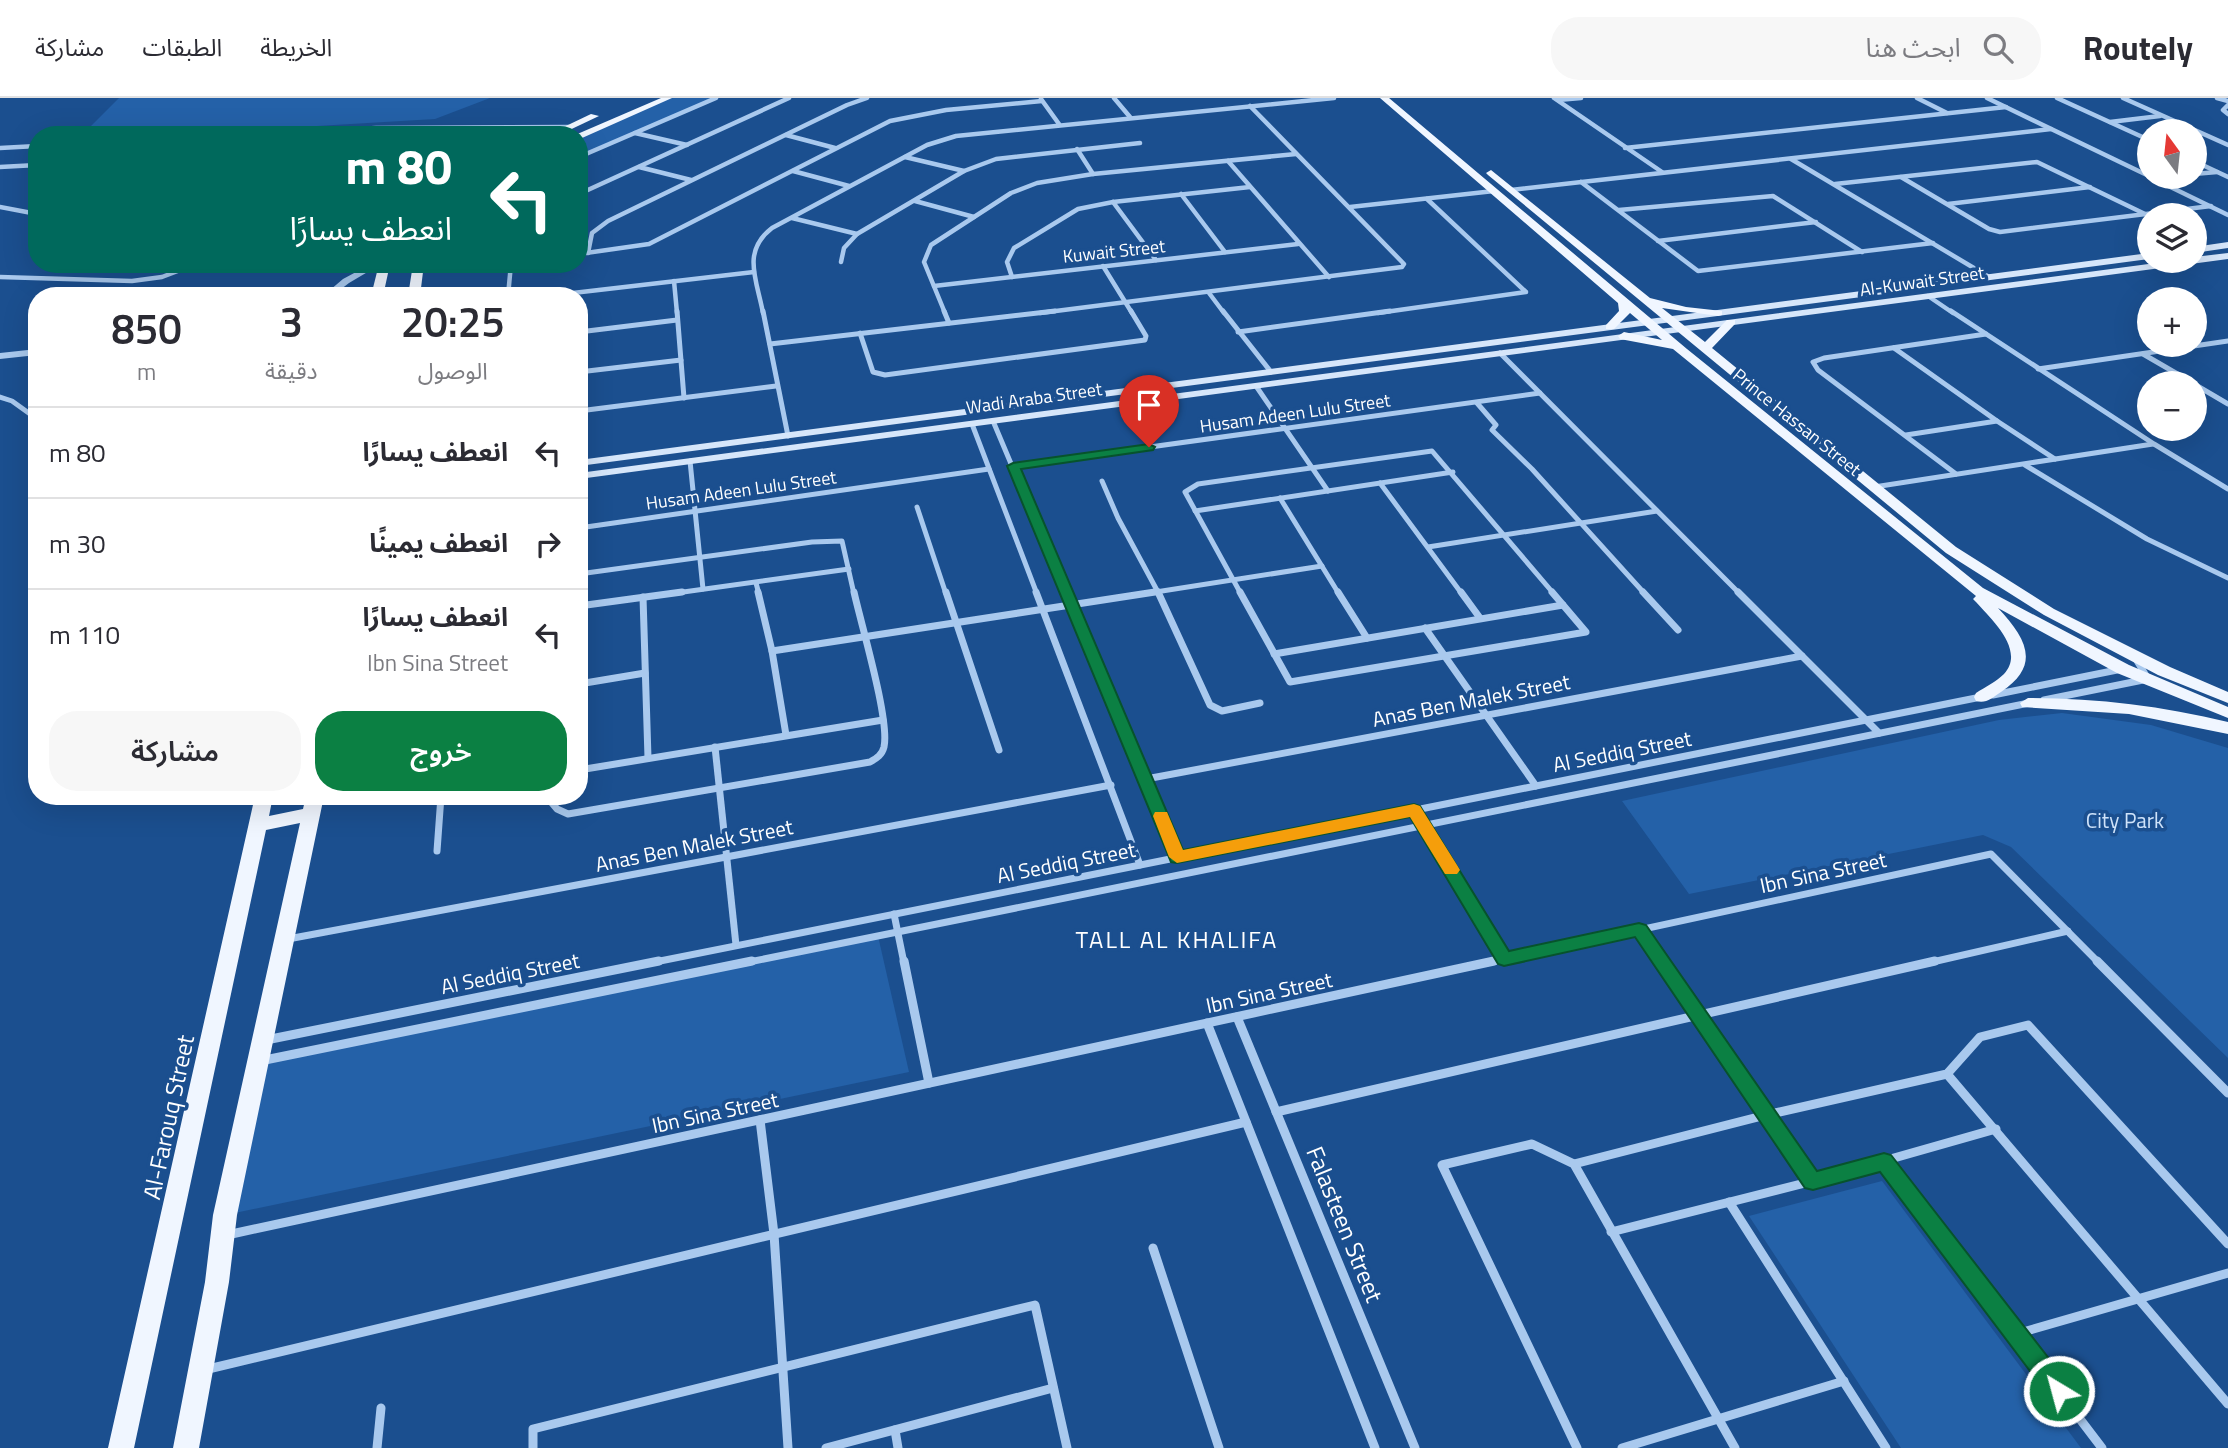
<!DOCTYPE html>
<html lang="ar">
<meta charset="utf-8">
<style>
body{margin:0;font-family:"Titillium Web","Noto Sans Arabic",sans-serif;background:#f7f7f7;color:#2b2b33;direction:rtl;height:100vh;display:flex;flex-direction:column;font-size:26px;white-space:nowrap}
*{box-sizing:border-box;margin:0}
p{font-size:23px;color:#7c7c81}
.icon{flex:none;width:38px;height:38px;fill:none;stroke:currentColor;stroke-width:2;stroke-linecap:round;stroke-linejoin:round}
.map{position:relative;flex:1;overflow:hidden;direction:ltr}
.details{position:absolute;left:28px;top:189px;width:560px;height:518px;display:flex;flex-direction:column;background:#fff;border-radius:28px;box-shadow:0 7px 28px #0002;direction:rtl}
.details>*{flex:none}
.hud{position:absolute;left:28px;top:28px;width:560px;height:147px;border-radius:28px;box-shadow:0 7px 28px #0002;direction:rtl;background:#00695c;color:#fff;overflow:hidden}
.needle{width:46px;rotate:345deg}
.controls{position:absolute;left:2137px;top:21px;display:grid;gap:14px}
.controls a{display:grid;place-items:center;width:70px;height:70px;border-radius:50%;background:#fff;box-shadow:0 7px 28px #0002;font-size:35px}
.pin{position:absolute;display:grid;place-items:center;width:60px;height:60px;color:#fff;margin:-72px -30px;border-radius:50% 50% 50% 0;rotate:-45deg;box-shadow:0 0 7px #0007}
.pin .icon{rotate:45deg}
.me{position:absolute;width:77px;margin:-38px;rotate:323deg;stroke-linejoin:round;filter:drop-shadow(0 0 5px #0008)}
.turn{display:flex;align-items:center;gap:24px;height:147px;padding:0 21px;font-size:32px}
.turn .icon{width:91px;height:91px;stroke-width:2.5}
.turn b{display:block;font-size:49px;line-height:60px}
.eta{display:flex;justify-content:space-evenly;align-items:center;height:119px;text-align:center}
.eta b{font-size:42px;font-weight:600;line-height:49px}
.action{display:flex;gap:14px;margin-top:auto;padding:14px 21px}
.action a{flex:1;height:80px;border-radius:28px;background:#0b8043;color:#fff;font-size:28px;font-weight:600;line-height:80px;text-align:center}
.action a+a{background:#f7f7f7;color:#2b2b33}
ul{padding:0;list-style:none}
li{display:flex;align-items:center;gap:21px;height:91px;padding:0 21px;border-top:2px solid #e1e1e2}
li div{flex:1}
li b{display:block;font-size:26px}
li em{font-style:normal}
header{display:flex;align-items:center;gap:42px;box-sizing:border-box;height:98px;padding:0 35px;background:#fff;border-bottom:2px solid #e1e1e2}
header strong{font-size:33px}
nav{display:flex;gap:38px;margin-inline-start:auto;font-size:24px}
.search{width:490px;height:63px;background:#f7f7f7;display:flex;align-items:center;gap:18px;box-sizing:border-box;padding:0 24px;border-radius:28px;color:#7c7c81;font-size:26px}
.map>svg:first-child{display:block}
</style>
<header>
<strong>Routely</strong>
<div class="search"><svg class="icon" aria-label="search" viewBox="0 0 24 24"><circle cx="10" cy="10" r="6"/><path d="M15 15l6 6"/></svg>ابحث هنا</div>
<nav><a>الخريطة</a><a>الطبقات</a><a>مشاركة</a></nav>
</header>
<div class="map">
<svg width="2228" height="1350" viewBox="0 0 2228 1350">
<rect width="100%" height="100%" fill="#1b4f8f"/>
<!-- green -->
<g fill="#2461a8">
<polygon points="119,0 490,0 435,21 163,37 82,37"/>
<polygon points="670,0 714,0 579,59 579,38"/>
<polygon points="2062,615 2151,627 2228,650 2228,960 2011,749 1983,737 1689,796 1622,703 1999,622"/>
<polygon points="878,838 909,974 225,1117 260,963"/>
<polygon points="1882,1083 2081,1350 1901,1350 1749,1118"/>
</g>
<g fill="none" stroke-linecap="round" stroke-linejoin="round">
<!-- minor-far3 -->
<g stroke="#a9c9ee" stroke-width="4.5">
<polyline points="1114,0 1130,19"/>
<polyline points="1554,0 1662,74"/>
<polyline points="1917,0 1947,15"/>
<polyline points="1987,0 2149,78"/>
<polyline points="2057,0 2149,42"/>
<polyline points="2123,0 2228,47"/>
<polyline points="2217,0 2228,3"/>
<polyline points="1041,1 1059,26"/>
<polyline points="1558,2 1581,0"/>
<polyline points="2228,7 2223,12 2228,16"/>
<polyline points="2110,24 2160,18"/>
<polyline points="635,35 687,47"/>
<polyline points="246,37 376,30 569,29"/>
<polyline points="786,37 835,50"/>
<polyline points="0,50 37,48"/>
<polyline points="1625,50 2006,9"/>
<polyline points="1077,51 1093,76"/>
<polyline points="579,59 716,0"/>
<polyline points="905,59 964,73"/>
<polyline points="1791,61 1989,179"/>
<polyline points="1228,63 1329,179"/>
<polyline points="2194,63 2228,79"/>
<polyline points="0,69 37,67"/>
<polyline points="639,69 691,82"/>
<polyline points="793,73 849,88"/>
<polyline points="2194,76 2217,74"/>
<polyline points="1901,79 1989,131 2000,134 2211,108"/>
<polyline points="2150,79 2228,117"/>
<polyline points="2155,80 2171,79"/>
<polyline points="1581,84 1698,173 1933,145"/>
<polyline points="1835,86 2037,64 2145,116"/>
<polyline points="1511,92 2051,31"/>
<polyline points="579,96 789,0"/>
<polyline points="1181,96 1225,154"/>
<polyline points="915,103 974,119"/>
<polyline points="1113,104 1156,162"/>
<polyline points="1948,106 2090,89"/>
<polyline points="0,109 37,116"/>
<polyline points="1350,109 1494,93"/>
<polyline points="1619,112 1773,98 1862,154"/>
<polyline points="792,120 857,136"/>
<polyline points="1658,143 1816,124"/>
<polyline points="588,155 592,135 608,123 847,7 867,0"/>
<polyline points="579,156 649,146 890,23 946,12 1042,3"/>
<polyline points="841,164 844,150 857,136 964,73 996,61 1140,45"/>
<polyline points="1103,168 1132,215"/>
<polyline points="0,179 132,183 162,179 196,166"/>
<polyline points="1012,179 1007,164 1014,150 1078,111 1113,104 1250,89"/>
<polyline points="674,183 677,215"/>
<polyline points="934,188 1298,146"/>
<polyline points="1209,195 1224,215"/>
<polyline points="508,198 511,166"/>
<polyline points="547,198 754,174"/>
<polyline points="1928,198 1953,215"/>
<path d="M 763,215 C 757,182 741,154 772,130 L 927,47 L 956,38 L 1334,0"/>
<polyline points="945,215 924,164 931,147 1011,95 1037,85 1093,76 1296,56"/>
<polyline points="1040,215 1402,169 1404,166 1250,8"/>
<polyline points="1378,215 1526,194 1427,101"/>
</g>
<!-- minor-far2 -->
<g stroke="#a9c9ee" stroke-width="5">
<polyline points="677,213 684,300"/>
<polyline points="763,213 788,338"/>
<polyline points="944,213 949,225"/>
<polyline points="1223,213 1271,274"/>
<polyline points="1951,213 2154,346 2228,391"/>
<polyline points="579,234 677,222"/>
<polyline points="1238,234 1390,213"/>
<polyline points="860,235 873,274 885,277 1145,242 1146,238 1131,213"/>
<polyline points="770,246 1055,213"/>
<polyline points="1894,250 1997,323 1906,337"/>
<polyline points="1500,255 1740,496"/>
<polyline points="2143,256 2193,285"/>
<polyline points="2038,271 2228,243"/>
<polyline points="579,274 681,262"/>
<polyline points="2194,286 2228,306"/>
<polyline points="1256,288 1328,393"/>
<polyline points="0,299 12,303 37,321"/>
<polyline points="1477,305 1496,327 1492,332 1532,371 1645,496"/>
<polyline points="579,313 776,288"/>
<polyline points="993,323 1066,496"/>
<polyline points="1997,323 2055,361"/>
<polyline points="972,326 1037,496"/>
<polyline points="690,363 703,491"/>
<polyline points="2025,367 2147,441 2228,480"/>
<polyline points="1013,368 1540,295"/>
<polyline points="1956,376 1818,272 1813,264 1824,260 1986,236"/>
<polyline points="1102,383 1118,420 1159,496"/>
<polyline points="1380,385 1462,496"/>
<polyline points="1874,389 2153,346"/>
<polyline points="1280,400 1339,496"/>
<polyline points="917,409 946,496"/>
<polyline points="1195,413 1453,374"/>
<polyline points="579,430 989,371"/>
<polyline points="1428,449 1657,413"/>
<polyline points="579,476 812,444 842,443 854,496"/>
<polyline points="756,485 759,496"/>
<polyline points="669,496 849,471"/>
<polyline points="1143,496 1322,468"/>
<polyline points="1241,496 1185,394 1198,386 1432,353 1554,496"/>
</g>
<!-- minor-far1 -->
<g stroke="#a9c9ee" stroke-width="7">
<polyline points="758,494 772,553 786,637"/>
<polyline points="946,494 999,652"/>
<polyline points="1036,494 1140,767"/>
<polyline points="1065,494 1177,759"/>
<polyline points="1158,494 1210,607 1222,613 1260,605"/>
<polyline points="1240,494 1290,584 1586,534 1552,494"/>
<polyline points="1338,494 1367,540"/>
<polyline points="1461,494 1480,520"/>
<polyline points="1643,494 1678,532"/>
<polyline points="1738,494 1879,635"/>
<polyline points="643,499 648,660"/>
<polyline points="579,508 682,494"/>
<polyline points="1425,530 1536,688"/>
<polyline points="772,553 1155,494"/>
<polyline points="1274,556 1563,507"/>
<polyline points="579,586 645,575"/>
<polyline points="1993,597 2122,571"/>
<polyline points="2044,602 2148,581 2136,561"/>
<polyline points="715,649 736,847"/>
<polyline points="579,672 883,622"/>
<polyline points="1146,681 1802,558"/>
<path d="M 546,698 L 557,711 L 568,716 L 870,664 C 877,660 882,657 884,649 C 890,622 861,526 854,494"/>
<polyline points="1414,712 1504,861"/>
<polyline points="437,753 441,698"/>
<polyline points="894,816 904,865"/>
<polyline points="1639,832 1662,865"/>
<polyline points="288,841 1111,687"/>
<polyline points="650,865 1981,599"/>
<polyline points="744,865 2029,605"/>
<polyline points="1486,865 1991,756 2099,865"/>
<polyline points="1928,865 2068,833"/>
</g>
<!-- minor -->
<g stroke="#a9c9ee" stroke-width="9">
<polyline points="904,863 929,985"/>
<polyline points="1661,863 1813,1083"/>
<polyline points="2097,863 2228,995"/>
<polyline points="1237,919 1415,1350"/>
<polyline points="1207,925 1375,1350"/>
<polyline points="266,942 659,863"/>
<polyline points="260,963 752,863"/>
<polyline points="1947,976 2228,1306"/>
<polyline points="1276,1014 1935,863"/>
<polyline points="760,1022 774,1136 788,1350"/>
<polyline points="1884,1064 2102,1350"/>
<polyline points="1574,1066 1766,1017 1947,976 1980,939 2028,927 2228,1146"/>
<polyline points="1729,1104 1886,1350"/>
<polyline points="1611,1134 1813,1083 1996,1031"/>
<polyline points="227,1137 1494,863"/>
<polyline points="1153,1150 1219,1350"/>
<polyline points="2016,1236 2228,1175"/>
<polyline points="204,1272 1246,1024"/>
<polyline points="895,1332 898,1350"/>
<polyline points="377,1350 381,1310"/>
<polyline points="533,1350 533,1331 1035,1207 1067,1350"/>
<polyline points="826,1350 1053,1290"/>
<polyline points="1577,1350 1442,1067 1532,1046 1574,1066 1735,1350"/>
<polyline points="1622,1350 1844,1283"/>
</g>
<!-- tertiary -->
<g fill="#a9c9ee" fill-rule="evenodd">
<polygon points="371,166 381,166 349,185 332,198 323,198 343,181"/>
<polygon points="37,251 37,257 0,261 0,255"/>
</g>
<!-- secondary -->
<g fill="#d6e6fa" fill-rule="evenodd">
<polygon points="2228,144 2228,150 2194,155 2194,149"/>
<polygon points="2149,155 2149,161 579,368 579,362"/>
<polygon points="2228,155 2228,161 579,381 579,375 2171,163 2194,163 2194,159"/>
</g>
<!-- primary -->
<g fill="#f0f6ff" fill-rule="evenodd">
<polygon points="661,0 672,0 582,40 575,37"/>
<path d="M 1380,0 L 1389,0 L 1687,251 L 1983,490 L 2129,567 L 2228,609 L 2228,620 L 2117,575 L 1998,510 C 2026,540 2042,567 2001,594 C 1992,600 1986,606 1976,603 L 1974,599 L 1976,595 C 1985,589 1996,584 2004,576 C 2026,552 1991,521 1976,504 L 1973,501 L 1976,498 L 1673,251 L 1620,241 L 1618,238 L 1624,234 L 1662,242 L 1630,215 L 1614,231 L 1606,231 L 1606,227 L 1619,213 L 1618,205 Z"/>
<polygon points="591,16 599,18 559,37 547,37"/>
<polygon points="1491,72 1650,200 1686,209 1722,213 1722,217 1718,218 1662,210 1705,244 1727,222 1735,222 1735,226 1712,250 1956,449 2054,511 2170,569 2228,594 2228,605 2158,577 2044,517 1946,455 1488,77 1486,75"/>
<polygon points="379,166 390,166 383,198 371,198"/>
<polygon points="413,166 424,166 420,198 408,198"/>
<path d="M 2028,600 C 2096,600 2162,608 2228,624 L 2228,636 L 2129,616 L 2022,609 L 2020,605 Z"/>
<polygon points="255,698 273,698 269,718 303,711 306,698 324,698 237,1117 229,1184 199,1350 173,1350 205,1184 213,1117 300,725 266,732 134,1350 108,1350"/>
</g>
</g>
<!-- route -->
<polygon fill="#0b8043" stroke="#07532c" stroke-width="2" points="1149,346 1155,349 1153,352 1021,371 1183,752 1414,706 1420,708 1509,853 1639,825 1646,827 1817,1073 1884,1055 1891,1057 2068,1285 2071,1293 2068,1301 2059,1305 2051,1301 1880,1074 1813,1092 1805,1090 1635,839 1504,868 1498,866 1410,719 1177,765 1171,764 1007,368 1013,365"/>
<!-- slow -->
<polygon fill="#f59e0b" points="1414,706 1420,708 1457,767 1460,772 1457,776 1445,776 1410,719 1177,765 1169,759 1153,718 1155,714 1167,714 1183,752"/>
<g text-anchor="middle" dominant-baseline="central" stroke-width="7" stroke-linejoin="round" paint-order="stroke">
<!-- far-street labels -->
<g font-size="18" fill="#fff" stroke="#1b4f8f">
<text transform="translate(1114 153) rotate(-6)">Kuwait Street</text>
<text transform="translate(1922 183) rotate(-8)">Al-Kuwait Street</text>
<text transform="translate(1034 300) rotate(-8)">Wadi Araba Street</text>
<text transform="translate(1295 315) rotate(-8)">Husam Adeen Lulu Street</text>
<text transform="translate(1797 324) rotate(39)">Prince Hassan Street</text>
<text transform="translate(741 392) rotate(-8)">Husam Adeen Lulu Street</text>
</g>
<!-- street labels -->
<g font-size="21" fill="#fff" stroke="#1b4f8f">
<text transform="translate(1471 602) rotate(-11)">Anas Ben Malek Street</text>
<text transform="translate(1622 653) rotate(-11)">Al Seddiq Street</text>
<text transform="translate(694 747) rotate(-11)">Anas Ben Malek Street</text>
<text transform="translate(1066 764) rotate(-11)">Al Seddiq Street</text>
<text transform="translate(1823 774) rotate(-12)">Ibn Sina Street</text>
<text transform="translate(510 875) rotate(-11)">Al Seddiq Street</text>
<text transform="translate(1269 894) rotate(-12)">Ibn Sina Street</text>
<text transform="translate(715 1014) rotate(-12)">Ibn Sina Street</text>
</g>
<!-- park labels -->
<g font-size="21" fill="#cfe3fa" stroke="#1b4f8f">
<text x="2125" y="722">City Park</text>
</g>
<!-- quarter labels -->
<g font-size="24" letter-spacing="2" fill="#fff" stroke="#1b4f8f">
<text x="1177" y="841">TALL AL KHALIFA</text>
</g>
<!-- near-street labels -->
<g font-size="24" fill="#fff" stroke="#1b4f8f">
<text transform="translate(168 1019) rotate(-78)">Al-Farouq Street</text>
<text transform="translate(1345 1126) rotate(68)">Falasteen Street</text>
</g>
</g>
</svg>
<div class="controls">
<a><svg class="needle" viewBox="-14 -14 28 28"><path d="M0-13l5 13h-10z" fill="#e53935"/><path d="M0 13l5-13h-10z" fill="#7c7c81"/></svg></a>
<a><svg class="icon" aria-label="layers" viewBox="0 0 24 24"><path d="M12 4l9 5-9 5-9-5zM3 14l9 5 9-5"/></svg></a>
<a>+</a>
<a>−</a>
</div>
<div class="pin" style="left:1149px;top:349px;background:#d93025"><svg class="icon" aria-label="arrive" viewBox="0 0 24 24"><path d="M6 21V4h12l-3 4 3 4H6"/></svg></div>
<svg class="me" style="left:2059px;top:1293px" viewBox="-20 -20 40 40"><circle r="17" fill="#0b8043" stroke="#fff" stroke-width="3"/><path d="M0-11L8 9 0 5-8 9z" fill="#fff"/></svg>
<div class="hud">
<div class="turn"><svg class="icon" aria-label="left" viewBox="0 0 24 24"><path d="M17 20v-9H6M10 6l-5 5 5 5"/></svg><div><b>80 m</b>انعطف يسارًا</div></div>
</div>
<section class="details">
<div class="eta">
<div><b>20:25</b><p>الوصول</p></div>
<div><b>3</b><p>دقيقة</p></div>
<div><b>850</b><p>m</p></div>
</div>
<ul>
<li><svg class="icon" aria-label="left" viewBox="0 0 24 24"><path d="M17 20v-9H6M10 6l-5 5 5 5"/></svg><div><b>انعطف يسارًا</b></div><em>80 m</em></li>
<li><svg class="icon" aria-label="right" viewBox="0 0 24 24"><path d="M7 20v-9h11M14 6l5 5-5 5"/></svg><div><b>انعطف يمينًا</b></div><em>30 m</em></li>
<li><svg class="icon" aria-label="left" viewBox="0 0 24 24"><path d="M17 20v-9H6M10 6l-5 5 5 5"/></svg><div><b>انعطف يسارًا</b><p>Ibn Sina Street</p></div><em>110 m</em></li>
</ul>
<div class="action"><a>خروج</a><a>مشاركة</a></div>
</section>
</div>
